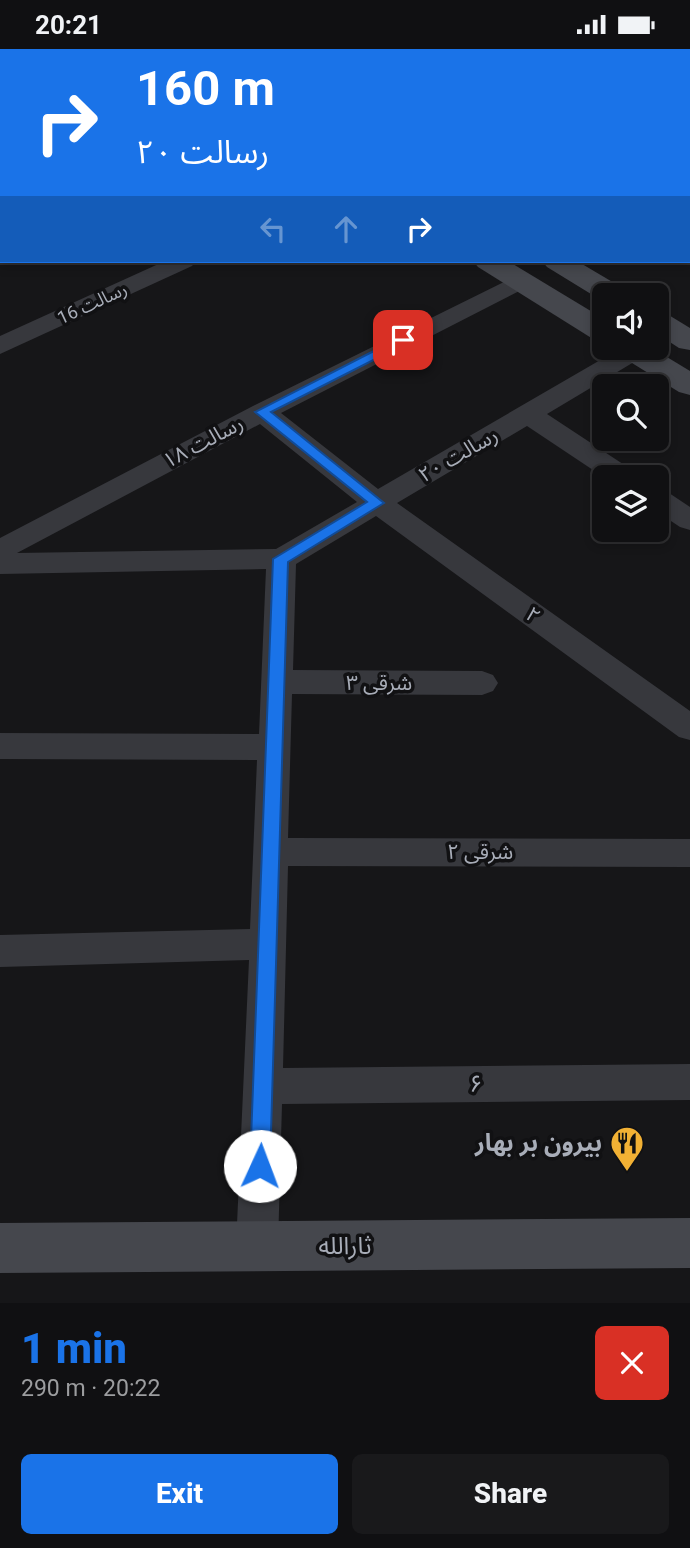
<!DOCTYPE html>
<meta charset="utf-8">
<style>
body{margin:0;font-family:Roboto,"Noto Sans Arabic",sans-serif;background:#19191b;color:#f1f3f6;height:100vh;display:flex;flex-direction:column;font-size:26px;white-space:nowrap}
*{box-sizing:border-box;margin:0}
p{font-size:23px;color:#9c9d9f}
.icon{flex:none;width:38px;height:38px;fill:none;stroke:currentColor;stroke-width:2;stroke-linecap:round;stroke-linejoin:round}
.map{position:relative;height:1254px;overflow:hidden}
.sheet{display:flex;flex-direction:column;background:#101012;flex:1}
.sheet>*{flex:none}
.guide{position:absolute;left:0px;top:0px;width:691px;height:214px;box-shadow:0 4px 10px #0003,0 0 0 2px #303032;background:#1a73e8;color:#fff;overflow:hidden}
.buttons{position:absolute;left:592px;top:234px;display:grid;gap:14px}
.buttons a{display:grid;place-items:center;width:77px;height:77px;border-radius:10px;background:#101012;box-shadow:0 4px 10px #0003,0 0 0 2px #303032;font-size:35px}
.pin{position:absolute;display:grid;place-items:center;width:60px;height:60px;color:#fff;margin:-30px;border-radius:14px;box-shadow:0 4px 10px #0006}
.me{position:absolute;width:77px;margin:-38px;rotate:2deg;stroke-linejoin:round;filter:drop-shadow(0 0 5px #0008)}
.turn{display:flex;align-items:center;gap:24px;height:147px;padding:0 21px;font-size:32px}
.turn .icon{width:91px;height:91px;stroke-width:2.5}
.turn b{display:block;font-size:49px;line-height:60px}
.lanes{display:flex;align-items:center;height:66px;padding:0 21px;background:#0003;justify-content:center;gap:35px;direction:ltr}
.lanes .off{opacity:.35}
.round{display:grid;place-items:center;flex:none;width:74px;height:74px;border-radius:10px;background:#19191b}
.summary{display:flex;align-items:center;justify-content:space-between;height:119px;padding:0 21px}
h1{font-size:42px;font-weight:800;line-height:52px;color:#1a73e8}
.primary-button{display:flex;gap:14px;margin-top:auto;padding:14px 21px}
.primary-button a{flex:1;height:80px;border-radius:10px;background:#1a73e8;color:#fff;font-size:28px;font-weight:800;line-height:80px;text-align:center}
.primary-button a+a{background:#19191b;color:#f1f3f6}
.status{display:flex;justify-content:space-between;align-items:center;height:49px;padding:0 35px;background:#101012;direction:ltr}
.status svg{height:19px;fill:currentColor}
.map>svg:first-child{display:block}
</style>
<div class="status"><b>20:21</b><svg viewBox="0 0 49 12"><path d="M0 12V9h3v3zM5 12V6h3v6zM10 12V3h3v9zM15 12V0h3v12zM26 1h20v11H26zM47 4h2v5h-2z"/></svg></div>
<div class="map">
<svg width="690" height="1254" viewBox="0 0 690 1254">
<rect width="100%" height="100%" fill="#161618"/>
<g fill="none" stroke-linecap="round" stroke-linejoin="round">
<!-- street -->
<g fill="#37383d" fill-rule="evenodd">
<polygon points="0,0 14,0 2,2 0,8"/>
<polygon points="464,0 488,0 463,2"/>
<polygon points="616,0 639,0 615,2"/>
<polygon points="656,0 678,0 679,2 657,2"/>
<rect x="0" y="195" width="2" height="14"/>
<polygon points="165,212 196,212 192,217 0,305 0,287"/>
<path d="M 520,225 L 529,227 L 532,232 L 529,237 L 281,364 L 378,440 L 621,299 L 646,299 L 648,302 L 644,307 L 547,365 L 635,423 L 639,429 L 605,429 L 527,377 L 397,454 L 690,662 L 690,691 L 679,688 L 376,467 L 296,515 L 293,621 L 482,622 L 493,626 L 498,634 L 493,642 L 482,646 L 292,645 L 288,789 L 690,790 L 690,818 L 288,817 L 283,1019 L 690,1015 L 690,1051 L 282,1055 L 278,1197 L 272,1212 L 257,1218 L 242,1212 L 236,1197 L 249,911 L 0,918 L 0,886 L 250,880 L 257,711 L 0,710 L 0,684 L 259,685 L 266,520 L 0,525 L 0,489 L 253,357 ZM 260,375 L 357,453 L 276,500 L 17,504 Z"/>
<polygon points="656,440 666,442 690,458 690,481 680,478 656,462"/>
</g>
<!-- secondary -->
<g fill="#45474d" fill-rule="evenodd">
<polygon points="134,0 160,0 161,2 135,2"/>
<polygon points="193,0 219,0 220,2 194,2"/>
<polygon points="0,115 2,115 0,132"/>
<polygon points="473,212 508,212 604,270 604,292 593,290 478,218"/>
<polygon points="542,212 577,212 626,241 630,247 604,247 604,253 547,218"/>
<polygon points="656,262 667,265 690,279 690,301 679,299 656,284"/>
<polygon points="615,299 652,299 690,322 690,346 679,343 619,306"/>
<polygon points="690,1169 690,1219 0,1224 0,1174"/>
</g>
</g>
<!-- route -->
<polygon fill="#1a73e8" stroke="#114b97" stroke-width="2" points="403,287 409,291 407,294 271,363 384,454 288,513 270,1117 267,1124 260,1127 253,1124 250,1117 273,510 367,453 255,363"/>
<!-- icons -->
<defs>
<symbol id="restaurant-pin" viewBox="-11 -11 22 30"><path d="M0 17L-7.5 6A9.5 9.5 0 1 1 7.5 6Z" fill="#f2b134" stroke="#111113"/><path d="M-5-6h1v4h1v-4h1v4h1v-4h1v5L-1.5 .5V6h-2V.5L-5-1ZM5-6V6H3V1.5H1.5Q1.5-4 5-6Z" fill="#111"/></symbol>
</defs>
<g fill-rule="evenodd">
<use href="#restaurant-pin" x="608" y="1075" width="38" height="52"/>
</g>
<g text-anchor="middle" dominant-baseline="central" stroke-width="7" stroke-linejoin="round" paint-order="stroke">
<!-- far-street labels -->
<g font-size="18" fill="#a8adb8" stroke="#111113">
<text transform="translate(92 254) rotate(-25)">رسالت 16</text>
</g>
<!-- street labels -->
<g font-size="21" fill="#a8adb8" stroke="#111113">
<text transform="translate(203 393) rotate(-28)">رسالت ۱۸</text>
<text transform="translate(458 406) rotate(-30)">رسالت ۲۰</text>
<text transform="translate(533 566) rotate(36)">۲</text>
<text x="379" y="634">۳ شرقی</text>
<text x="480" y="803">۲ شرقی</text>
</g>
<!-- near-street labels -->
<g font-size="24" fill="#a8adb8" stroke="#111113">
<text transform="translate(476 1035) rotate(-1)">۶</text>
<text x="345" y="1197">ثارالله</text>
</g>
<!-- near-poi labels -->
<g font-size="24" font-weight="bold" fill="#a8adb8" stroke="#111113" text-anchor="end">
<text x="602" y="1094">بیرون بر بهار</text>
</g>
</g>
</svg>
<div class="buttons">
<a><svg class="icon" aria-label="sound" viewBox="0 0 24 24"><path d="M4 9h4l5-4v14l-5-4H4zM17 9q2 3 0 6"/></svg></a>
<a><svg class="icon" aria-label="search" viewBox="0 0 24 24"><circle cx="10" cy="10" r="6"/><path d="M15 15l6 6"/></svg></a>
<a><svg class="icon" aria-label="layers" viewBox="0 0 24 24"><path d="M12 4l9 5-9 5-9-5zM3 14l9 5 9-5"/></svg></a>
</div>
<div class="pin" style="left:403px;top:291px;background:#d93025"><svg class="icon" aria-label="arrive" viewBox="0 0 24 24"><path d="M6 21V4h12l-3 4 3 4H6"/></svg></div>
<svg class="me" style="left:260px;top:1117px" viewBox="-20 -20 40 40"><circle r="19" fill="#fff"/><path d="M0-13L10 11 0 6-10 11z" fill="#1a73e8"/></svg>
<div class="guide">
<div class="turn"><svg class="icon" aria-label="right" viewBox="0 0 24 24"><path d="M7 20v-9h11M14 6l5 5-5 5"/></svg><div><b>160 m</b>رسالت ۲۰</div></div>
<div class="lanes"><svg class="icon off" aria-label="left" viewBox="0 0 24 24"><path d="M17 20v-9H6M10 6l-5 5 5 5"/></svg><svg class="icon off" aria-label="ahead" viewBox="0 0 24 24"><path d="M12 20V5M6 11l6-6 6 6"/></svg><svg class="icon" aria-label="right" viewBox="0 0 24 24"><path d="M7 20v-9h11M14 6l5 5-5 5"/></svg></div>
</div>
</div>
<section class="sheet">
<div class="summary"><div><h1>1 min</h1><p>290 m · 20:22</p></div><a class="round" style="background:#d93025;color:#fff"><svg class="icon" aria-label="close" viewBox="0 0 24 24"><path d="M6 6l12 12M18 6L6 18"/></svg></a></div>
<div class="primary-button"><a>Exit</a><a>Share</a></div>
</section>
